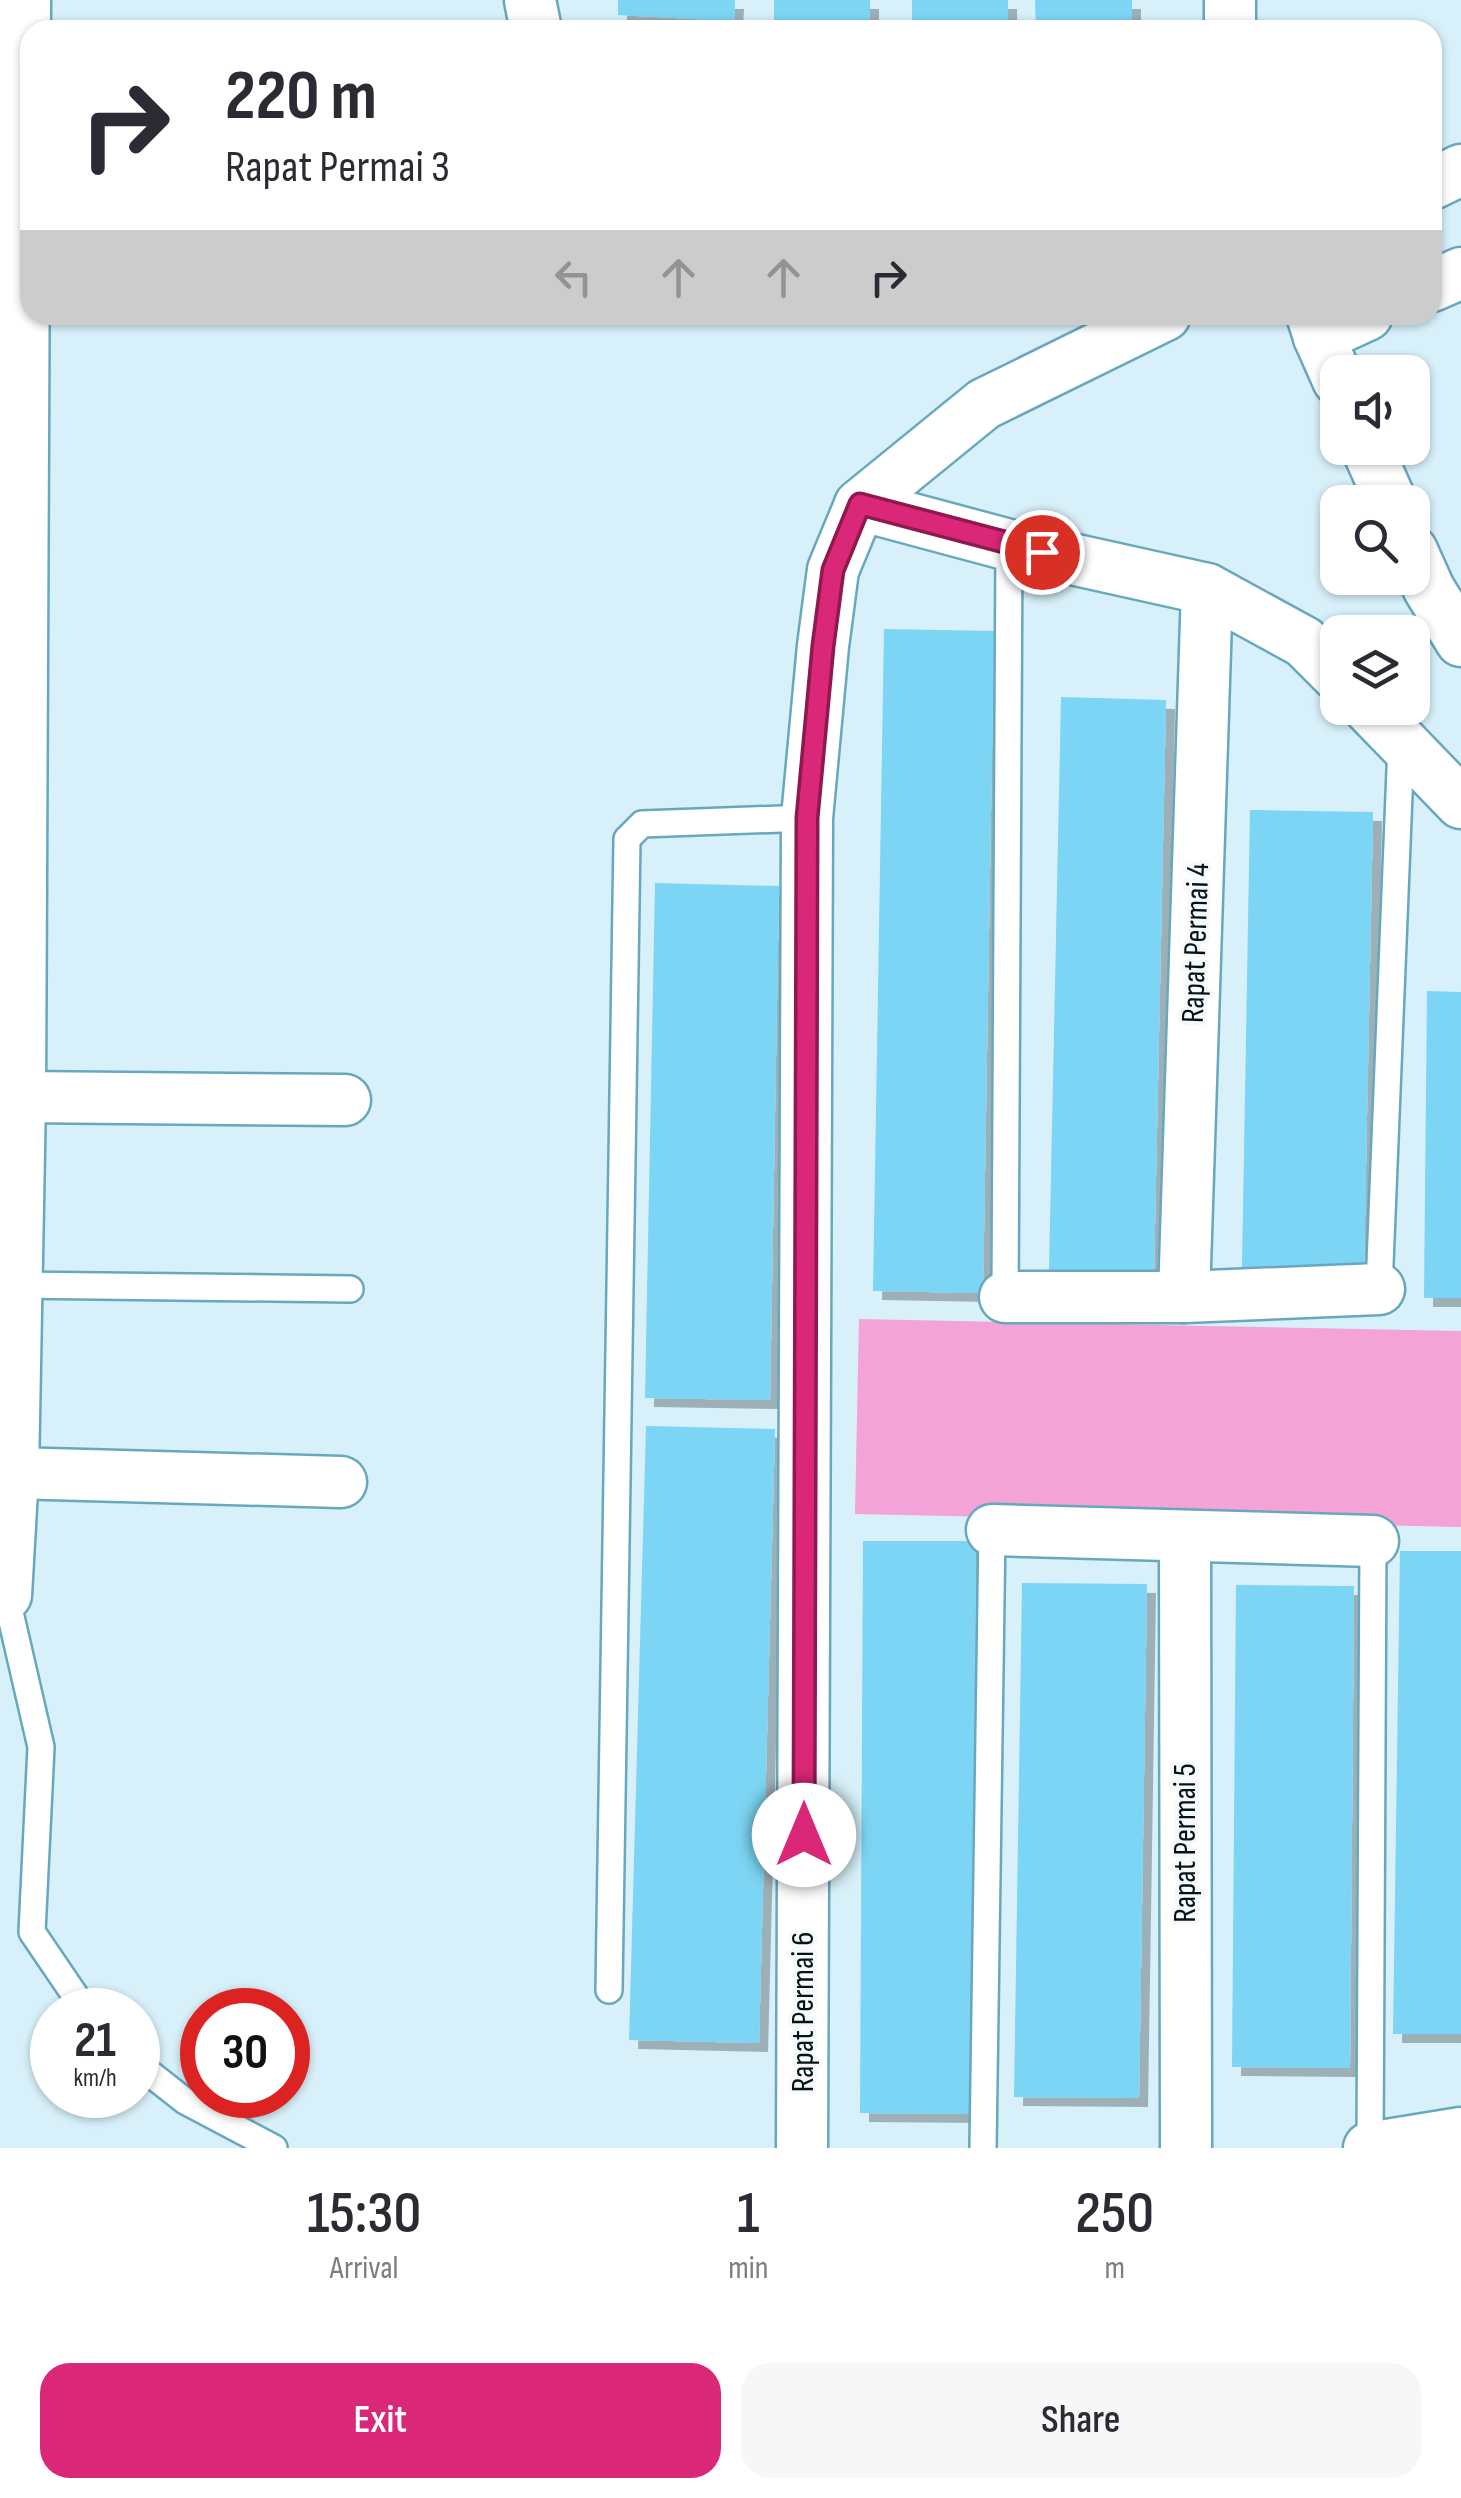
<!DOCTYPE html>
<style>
body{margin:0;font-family:"Sofia Sans Condensed",sans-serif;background:#f7f7f7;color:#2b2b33;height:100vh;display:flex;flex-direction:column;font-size:38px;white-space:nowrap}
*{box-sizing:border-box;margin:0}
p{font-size:32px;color:#7c7c81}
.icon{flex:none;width:55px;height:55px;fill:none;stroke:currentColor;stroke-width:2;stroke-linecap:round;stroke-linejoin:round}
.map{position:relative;height:2148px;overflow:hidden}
.sheet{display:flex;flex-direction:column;background:#fff;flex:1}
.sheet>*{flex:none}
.banner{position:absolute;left:20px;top:20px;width:1422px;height:305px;border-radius:30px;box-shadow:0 2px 8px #0004;background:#fff;color:#2b2b33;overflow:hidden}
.controls{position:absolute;left:1320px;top:355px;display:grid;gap:20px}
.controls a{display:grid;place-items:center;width:110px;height:110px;border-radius:20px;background:#fff;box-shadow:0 2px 8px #0004;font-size:50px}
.speed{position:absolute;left:30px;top:1988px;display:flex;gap:20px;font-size:50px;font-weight:700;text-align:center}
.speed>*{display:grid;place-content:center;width:130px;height:130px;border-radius:50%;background:#fff;box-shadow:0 2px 8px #0004;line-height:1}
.speed small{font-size:25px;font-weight:400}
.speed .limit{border:15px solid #d22;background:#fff;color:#111}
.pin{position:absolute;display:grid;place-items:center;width:85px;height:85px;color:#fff;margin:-42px;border:5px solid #fff;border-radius:50%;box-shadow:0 2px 10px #0007}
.me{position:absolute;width:110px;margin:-55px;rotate:0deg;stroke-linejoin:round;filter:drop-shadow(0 0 8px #0008)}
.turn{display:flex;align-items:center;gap:35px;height:210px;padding:0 40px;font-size:45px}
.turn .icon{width:130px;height:130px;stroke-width:2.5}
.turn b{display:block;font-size:70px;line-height:85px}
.lanes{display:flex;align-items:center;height:95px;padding:0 40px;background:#0003;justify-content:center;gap:50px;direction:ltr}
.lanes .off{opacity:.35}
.eta{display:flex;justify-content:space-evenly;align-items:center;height:170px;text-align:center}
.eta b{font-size:60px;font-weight:600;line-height:70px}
.action{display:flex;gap:20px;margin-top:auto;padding:20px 40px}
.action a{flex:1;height:115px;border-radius:30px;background:#db2777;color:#fff;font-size:40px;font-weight:600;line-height:115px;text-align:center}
.action a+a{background:#f7f7f7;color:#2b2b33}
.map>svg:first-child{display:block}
</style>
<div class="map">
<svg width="1461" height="2148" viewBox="0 0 1461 2148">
<defs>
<filter id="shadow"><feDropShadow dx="9" dy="9" stdDeviation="0" flood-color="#0004"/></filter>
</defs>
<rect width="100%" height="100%" fill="#d7f0f9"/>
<!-- green -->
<polygon fill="#f4a3d6" points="859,1319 1461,1331 1461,1527 855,1514"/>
<!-- building -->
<g fill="#7bd5f4" filter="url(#shadow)">
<polygon points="618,0 735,0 734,21 618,15"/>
<polygon points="774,0 870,0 870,25 774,26"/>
<polygon points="912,0 1008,0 1008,27 912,28"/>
<polygon points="1035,0 1132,0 1132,30 1036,30"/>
<polygon points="884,629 994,631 983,1293 873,1291"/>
<polygon points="1061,697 1166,700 1154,1273 1049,1271"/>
<polygon points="1250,810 1373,812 1364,1269 1242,1267"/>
<polygon points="655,883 779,886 770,1400 645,1398"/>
<polygon points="1427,991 1461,992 1461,1298 1424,1298"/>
<polygon points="646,1426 775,1429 759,2043 629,2040"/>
<polygon points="863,1541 976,1541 973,2114 860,2113"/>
<polygon points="1400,1551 1461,1551 1461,2034 1393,2034"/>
<polygon points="1022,1583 1147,1584 1139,2098 1014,2097"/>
<polygon points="1236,1585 1354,1586 1350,2068 1232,2067"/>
</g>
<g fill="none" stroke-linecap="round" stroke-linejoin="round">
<defs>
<g id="lane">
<polyline points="16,1285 350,1289"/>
<polyline points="1379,1289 1401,745"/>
<polyline points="1005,1297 1009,545"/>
<polyline points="6,1595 41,1747 32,1932 85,2010"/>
<polyline points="609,1990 627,839 642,824 807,818"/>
<polyline points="138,2064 185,2101 274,2148"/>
<polyline points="983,2148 992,1530"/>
<polyline points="1370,2148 1373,1541"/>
</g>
<g id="street">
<polyline points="530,0 536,30"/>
<polyline points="1230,30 1230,0"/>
<polyline points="1432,184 1461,170"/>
<polyline points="1432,286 1461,273"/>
<polyline points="1312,315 1319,337 1338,380"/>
<polyline points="1319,337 1367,315"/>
<polyline points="1367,448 1391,502"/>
<polyline points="860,505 1009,545 1207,589 1304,642 1338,676"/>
<polyline points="1412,551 1429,589 1461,641"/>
<polyline points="1369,708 1461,803"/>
<polyline points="20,1097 345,1100"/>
<polyline points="1005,1297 1184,1297 1379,1289"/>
<polyline points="1184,1297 1207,589"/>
<polyline points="13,1473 341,1482"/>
<polyline points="992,1530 1373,1541"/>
<polyline points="1185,1537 1186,2148"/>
<polyline points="6,1595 13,1473 20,1097 25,0"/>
<polyline points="802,2148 807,818 823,646 833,570 860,505 984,404 1165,315"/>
<polyline points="1369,2148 1461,2133"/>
</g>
</defs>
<!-- lane casing -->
<use href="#lane" stroke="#68a8be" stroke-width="30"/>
<!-- street casing -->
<use href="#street" stroke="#68a8be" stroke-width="55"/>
<!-- lane -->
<use href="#lane" stroke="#fff" stroke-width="25"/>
<!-- street -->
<use href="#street" stroke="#fff" stroke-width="50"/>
</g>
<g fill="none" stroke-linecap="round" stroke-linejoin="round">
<defs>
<polyline id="route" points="804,1835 807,818 823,646 833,570 860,504 1042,552"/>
</defs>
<!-- route casing -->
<use href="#route" stroke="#8e194d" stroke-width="25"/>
<!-- route -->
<use href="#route" stroke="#db2777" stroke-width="18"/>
</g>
<g text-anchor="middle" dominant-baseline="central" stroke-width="8" stroke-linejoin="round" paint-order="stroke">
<!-- street labels -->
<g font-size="32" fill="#00141c" stroke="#f8f8f8">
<text transform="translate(1196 943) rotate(-88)">Rapat Permai 4</text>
<text transform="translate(1185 1843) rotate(-90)">Rapat Permai 5</text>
<text transform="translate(803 2012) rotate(-90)">Rapat Permai 6</text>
</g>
</g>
</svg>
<div class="controls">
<a><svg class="icon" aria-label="sound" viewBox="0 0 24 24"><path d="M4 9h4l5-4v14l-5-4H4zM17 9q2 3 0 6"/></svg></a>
<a><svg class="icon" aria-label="search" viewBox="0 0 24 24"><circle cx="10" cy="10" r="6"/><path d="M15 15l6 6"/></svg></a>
<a><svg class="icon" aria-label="layers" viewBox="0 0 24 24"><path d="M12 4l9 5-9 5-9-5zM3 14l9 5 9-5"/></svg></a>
</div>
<div class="speed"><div>21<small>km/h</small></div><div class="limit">30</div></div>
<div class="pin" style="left:1042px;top:552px;background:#d93025"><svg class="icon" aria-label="arrive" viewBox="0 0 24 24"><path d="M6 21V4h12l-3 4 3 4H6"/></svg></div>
<svg class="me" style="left:804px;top:1835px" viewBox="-20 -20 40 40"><circle r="19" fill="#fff"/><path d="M0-13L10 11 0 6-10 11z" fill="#db2777"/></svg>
<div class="banner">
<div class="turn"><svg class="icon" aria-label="right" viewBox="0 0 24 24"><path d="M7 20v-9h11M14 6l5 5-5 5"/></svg><div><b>220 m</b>Rapat Permai 3</div></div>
<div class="lanes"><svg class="icon off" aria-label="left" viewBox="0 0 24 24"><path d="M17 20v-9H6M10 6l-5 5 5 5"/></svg><svg class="icon off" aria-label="ahead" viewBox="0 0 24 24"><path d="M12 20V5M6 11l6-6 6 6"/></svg><svg class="icon off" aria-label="ahead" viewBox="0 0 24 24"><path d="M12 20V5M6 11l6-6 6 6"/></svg><svg class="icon" aria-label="right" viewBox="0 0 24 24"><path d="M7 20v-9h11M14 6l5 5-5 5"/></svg></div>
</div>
</div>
<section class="sheet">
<div class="eta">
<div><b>15:30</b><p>Arrival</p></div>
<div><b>1</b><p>min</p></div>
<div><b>250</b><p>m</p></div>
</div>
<div class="action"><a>Exit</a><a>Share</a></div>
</section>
